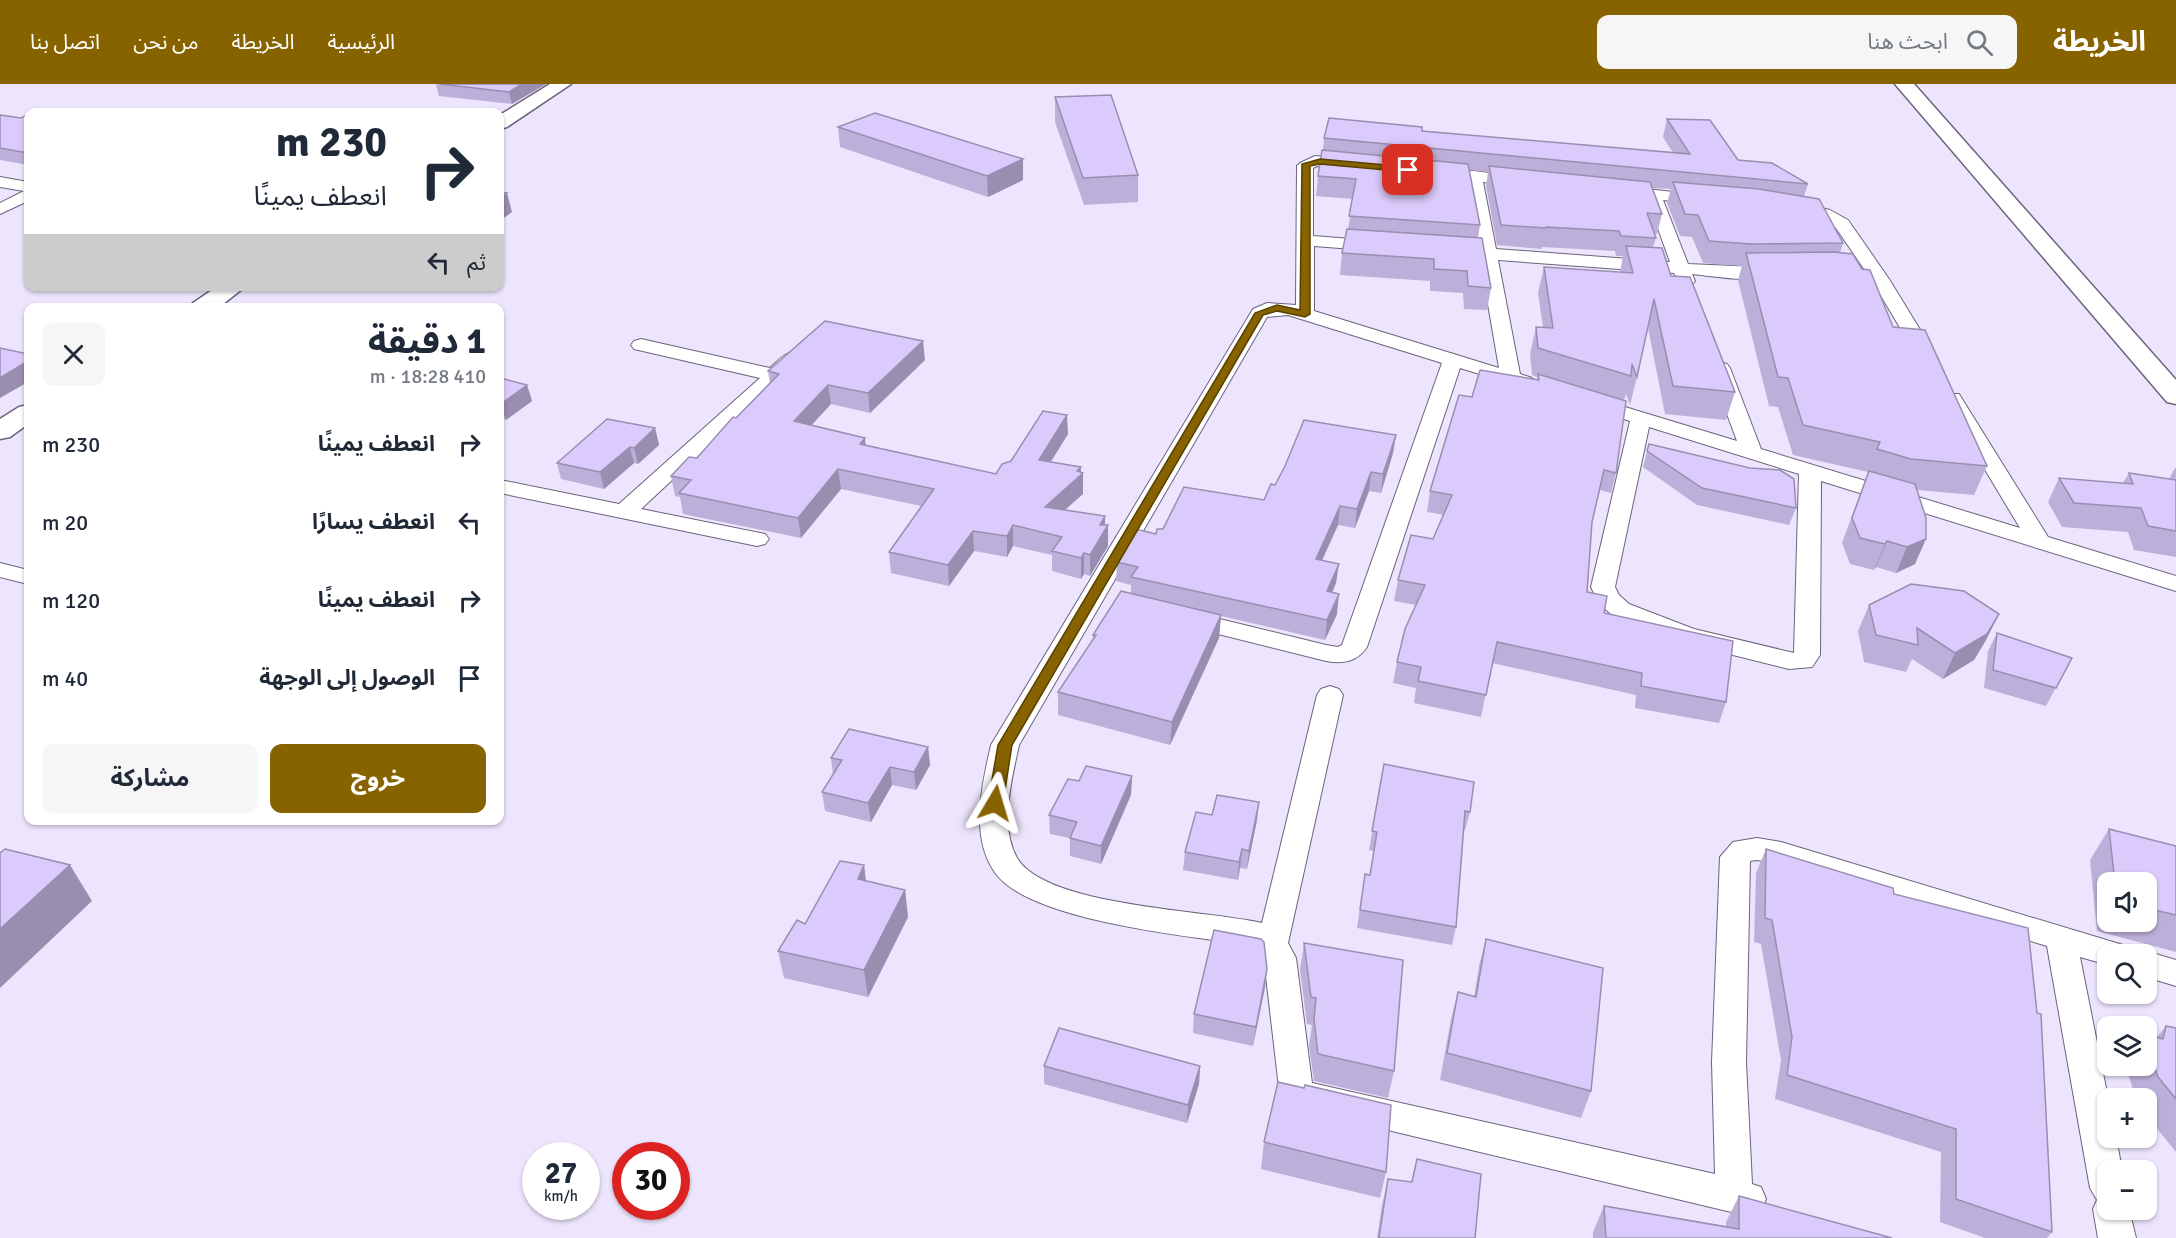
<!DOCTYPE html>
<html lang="ar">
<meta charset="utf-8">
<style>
body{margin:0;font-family:Signika,"Noto Sans Arabic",sans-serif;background:#f6f6f7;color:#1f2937;direction:rtl;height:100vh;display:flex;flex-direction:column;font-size:22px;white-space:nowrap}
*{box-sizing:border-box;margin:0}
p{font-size:20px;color:#747a83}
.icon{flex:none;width:33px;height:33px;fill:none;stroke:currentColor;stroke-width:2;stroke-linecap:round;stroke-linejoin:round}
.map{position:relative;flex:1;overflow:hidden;direction:ltr}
.panel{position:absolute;left:24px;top:219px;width:480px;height:522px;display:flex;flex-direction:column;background:#fff;border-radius:12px;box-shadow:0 2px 4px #0004;direction:rtl}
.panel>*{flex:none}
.top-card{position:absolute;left:24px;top:24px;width:480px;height:183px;border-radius:12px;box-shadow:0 2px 4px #0004;direction:rtl;background:#fff;color:#1f2937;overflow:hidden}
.controls{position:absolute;left:2097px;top:788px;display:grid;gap:12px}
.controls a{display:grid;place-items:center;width:60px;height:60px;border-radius:12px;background:#fff;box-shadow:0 2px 4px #0004;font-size:30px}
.speed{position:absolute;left:522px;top:1058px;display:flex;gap:12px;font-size:30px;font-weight:700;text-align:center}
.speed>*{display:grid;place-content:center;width:78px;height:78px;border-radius:50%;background:#fff;box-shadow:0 2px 4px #0004;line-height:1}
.speed small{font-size:15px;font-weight:400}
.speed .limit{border:9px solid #d22;background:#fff;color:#111}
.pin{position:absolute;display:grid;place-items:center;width:51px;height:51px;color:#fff;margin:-26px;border-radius:12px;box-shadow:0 3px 9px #0006}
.me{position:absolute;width:66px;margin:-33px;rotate:7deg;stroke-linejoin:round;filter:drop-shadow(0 0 4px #0008)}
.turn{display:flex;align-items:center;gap:21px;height:126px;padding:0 18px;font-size:27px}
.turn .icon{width:78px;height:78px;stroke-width:2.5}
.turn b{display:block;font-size:42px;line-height:51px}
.then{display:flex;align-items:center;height:57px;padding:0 18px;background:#0003;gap:12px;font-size:22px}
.round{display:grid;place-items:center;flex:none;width:63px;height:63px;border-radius:12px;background:#f6f6f7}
.summary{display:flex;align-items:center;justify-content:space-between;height:102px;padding:0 18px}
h1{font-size:36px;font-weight:700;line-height:45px}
.primary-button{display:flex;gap:12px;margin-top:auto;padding:12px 18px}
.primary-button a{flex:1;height:69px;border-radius:12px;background:#876300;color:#fff;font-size:24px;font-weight:700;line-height:69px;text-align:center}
.primary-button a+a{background:#f6f6f7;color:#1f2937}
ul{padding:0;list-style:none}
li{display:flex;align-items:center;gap:18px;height:78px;padding:0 18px}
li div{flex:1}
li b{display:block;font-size:22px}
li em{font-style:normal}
header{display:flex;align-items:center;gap:36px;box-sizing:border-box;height:84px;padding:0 30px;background:#876300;color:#fff}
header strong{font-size:28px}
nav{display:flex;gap:33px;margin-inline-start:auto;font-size:21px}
.search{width:420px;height:54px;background:#f6f6f7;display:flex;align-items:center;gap:15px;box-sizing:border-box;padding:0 21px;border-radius:12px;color:#747a83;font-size:22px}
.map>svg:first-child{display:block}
</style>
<header>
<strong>الخريطة</strong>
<div class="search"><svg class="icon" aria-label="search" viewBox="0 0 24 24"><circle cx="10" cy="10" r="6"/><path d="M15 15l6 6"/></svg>ابحث هنا</div>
<nav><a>الرئيسية</a><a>الخريطة</a><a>من نحن</a><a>اتصل بنا</a></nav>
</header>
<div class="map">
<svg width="2176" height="1154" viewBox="0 0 2176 1154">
<rect width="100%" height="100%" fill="#ede5fd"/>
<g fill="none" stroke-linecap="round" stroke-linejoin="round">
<defs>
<g id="minor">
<path d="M 1315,72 L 1354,75 L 1362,80 L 1354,85 L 1317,82 L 1313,84 L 1313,152 L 1379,157 L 1385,158 L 1388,162 L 1385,166 L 1379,167 L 1314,162 L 1314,227 L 1499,284 L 1480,174 L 1446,171 L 1443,167 L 1446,163 L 1479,164 L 1467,97 L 1432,92 L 1430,89 L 1432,86 L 1474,87 L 1527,94 L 1529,97 L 1527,100 L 1521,102 L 1483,98 L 1496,165 L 1670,178 L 1647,114 L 1614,110 L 1612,107 L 1620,102 L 1709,112 L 1711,115 L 1709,118 L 1703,120 L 1663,116 L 1688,180 L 1780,184 L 1783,188 L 1780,192 C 1753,199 1720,193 1692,190 L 1695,197 L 1692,201 L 1680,201 L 1674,189 L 1498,176 L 1520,290 L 1532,294 L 1535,298 L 1532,302 L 1525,304 L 1460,284 L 1367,563 C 1357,578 1343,580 1326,577 L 1178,540 L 1175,535 L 1178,530 L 1187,527 L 1326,561 L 1338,563 L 1342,561 L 1442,279 L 1288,231 L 1267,233 L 1019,661 C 1012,694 999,742 1017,774 C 1046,823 1208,826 1262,839 L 1317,611 L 1321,605 L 1330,602 L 1339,605 L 1343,611 L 1288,859 L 1296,874 L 1312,999 L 1715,1090 L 1712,978 L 1720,773 L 1733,758 L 1757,754 L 1781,758 L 2123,861 L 2128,870 L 2108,870 L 2108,881 L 2080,873 L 2108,1014 L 2108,1053 L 2116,1053 L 2122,1086 L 2108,1086 L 2108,1125 L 2129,1125 L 2136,1154 L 2098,1154 L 2093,1125 L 2097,1116 L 2090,1104 L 2047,862 L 1781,780 L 1757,776 L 1750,777 L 1746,978 L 1752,1100 L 1761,1103 L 1766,1115 L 1761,1127 L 1748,1132 L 1291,1023 L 1279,1004 L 1264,875 L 1251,861 C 1192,853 1031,837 996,790 C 969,754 982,700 991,661 L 1253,225 L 1267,219 L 1296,221 L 1297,82 L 1300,79 Z"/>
<polygon points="0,93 28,98 28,117 0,130 0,119 24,107 0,103"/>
<polygon points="1796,119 1830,126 1848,136 1889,195 1938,275 1935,279 1921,279 1871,195 1836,144 1819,134 1790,127 1788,124 1790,121"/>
<path d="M 641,255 L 770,284 C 780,275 787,265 801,269 L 804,273 L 641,425 L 765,450 L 769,455 L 765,460 L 757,462 L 500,409 L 500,396 L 619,420 L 760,294 L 634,265 L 631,261 L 634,257 Z"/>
<path d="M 1720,278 L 1727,280 L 1730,284 L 1761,365 L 2020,444 L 1942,314 L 1945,310 L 1959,310 L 2048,453 L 2176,492 L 2176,507 L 1821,397 L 1820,571 L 1812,583 L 1789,585 L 1677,557 L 1611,530 L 1599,520 L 1591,503 L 1630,337 L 1585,323 L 1582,319 L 1585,315 L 1592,313 L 1737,357 L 1710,284 L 1713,280 ZM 1649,343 L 1799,390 L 1794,569 L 1694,545 L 1629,520 L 1619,511 L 1615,503 Z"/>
<polygon points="0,479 28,486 28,500 0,493"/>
<polygon points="2146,867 2176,876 2176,902 2146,893 2146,870 2138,870"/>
</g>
<g id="secondary">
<polygon points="550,0 571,0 507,43 500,45 500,31"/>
<polygon points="1895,0 1914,0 2176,296 2176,320 2167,318"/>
<polygon points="218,202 246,202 218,224 189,224 193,219"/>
<polygon points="28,321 28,340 10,353 0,355 0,335 19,323"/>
</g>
</defs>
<!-- minor casing -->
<use href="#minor" stroke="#6c637d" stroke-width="2"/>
<!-- secondary casing -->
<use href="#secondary" stroke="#6c637d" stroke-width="3"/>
<!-- minor -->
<use href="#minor" fill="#fff" fill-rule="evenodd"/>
<!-- secondary -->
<use href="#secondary" fill="#fff" fill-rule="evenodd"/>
</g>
<!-- wall -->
<g fill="#bcafd9" fill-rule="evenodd">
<polygon points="436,0 546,0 512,20 439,12"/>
<polygon points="1055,13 1138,91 1138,118 1084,121 1055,38"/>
<polygon points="0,31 21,34 28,31 28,81 0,76"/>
<polygon points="1667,35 1738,76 1808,100 1804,112 1843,159 1840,169 1893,243 1987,382 1974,411 1917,406 1915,480 1896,489 1876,483 1874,486 1850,480 1842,459 1868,388 1793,371 1778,323 1769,322 1738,196 1742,182 1703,179 1692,153 1680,152 1667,119 1671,105 1652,104 1662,130 1657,150 1654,149 1656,154 1653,163 1671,192 1735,308 1726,336 1665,330 1648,244 1637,293 1630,321 1626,310 1624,316 1616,389 1611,409 1600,406 1592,438 1587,508 1604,529 1726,618 1719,639 1635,624 1636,611 1492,579 1481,633 1414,619 1416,604 1393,599 1397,578 1416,521 1394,517 1398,496 1433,455 1444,431 1427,428 1430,407 1472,313 1537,296 1537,293 1532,291 1530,270 1536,243 1543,243 1538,209 1544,183 1620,188 1623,172 1616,172 1615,167 1542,163 1542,165 1497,161 1486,102 1488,88 1469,86 1480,141 1478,154 1491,204 1487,226 1464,225 1463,209 1430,207 1430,197 1340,191 1342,169 1348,145 1353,115 1316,112 1318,92 1323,66 1324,54 1422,47 1673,69 1663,53"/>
<polygon points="838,43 1023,75 1023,96 988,113 840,63"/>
<polygon points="925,276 870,329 831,320 811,341 866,361 996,390 1011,377 1068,350 1051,378 1083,389 1083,410 1065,426 1105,441 1108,462 1090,492 1084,490 1081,495 1052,487 1052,471 1013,462 1007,473 974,467 949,502 891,489 889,468 921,422 841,405 801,454 683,430 680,413 675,412 671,392 697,374 770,299 768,287"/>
<polygon points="500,294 527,301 532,317 506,336 500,334"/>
<polygon points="655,344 659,361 638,380 634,379 604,405 561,395 557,379"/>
<polygon points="1396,351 1393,369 1381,409 1369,407 1355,444 1338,441 1322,476 1336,499 1332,509 1337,530 1325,556 1221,532 1219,554 1170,661 1058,631 1058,608 1093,555 1093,551 1131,510 1131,501 1116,497 1117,478 1163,445 1264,416 1275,401"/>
<polygon points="1649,360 1796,424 1789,441 1697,421 1643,383"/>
<polygon points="2175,384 2176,384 2176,473 2134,466 2128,448 2062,443 2048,418 2059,394 2123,399 2129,389 2169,395"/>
<polygon points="1869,521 1999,530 1986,556 1974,576 1943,595 1912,575 1906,588 1864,578 1858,547"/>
<polygon points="1997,549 2072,574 2046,622 1984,604 1988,567"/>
<polygon points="928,663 930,681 916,706 892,701 871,738 825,727 822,708 833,691 831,674"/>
<polygon points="1384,680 1470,728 1465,746 1464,746 1456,843 1452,861 1357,844 1365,790 1370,791 1374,767 1369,766"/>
<polygon points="1132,692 1131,711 1101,780 1070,772 1070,754 1050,750 1049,731 1079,697"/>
<polygon points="1212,731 1257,736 1247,785 1240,784 1238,796 1183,786 1185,768"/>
<path d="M 2109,745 L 2176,762 L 2176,868 L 2097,847 L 2090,776 ZM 2108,798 L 2146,798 L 2146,837 L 2108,837 Z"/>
<polygon points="1766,765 1894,810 2052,1148 2047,1154 1985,1154 1940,1138 1941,1068 1775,1015 1781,976 1761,860 1754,858 1756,789"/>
<polygon points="864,781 866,797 905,806 908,833 868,913 784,894 778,867"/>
<polygon points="1486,855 1591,1007 1581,1034 1440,996 1451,935 1458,908 1474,913 1479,882"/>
<polygon points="1304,859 1394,987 1388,1014 1314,997 1309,962 1312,941 1307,940 1300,886"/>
<polygon points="1267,885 1265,903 1253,962 1193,949 1194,930"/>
<polygon points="2166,942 2176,944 2176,1068 2146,1031 2146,1014 2136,1014 2125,981 2146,981 2146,950 2157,953"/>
<polygon points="1044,982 1200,982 1199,1000 1187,1039 1044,1000"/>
<polygon points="1264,1058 1386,1088 1380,1114 1261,1085"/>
<polygon points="1417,1075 1475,1154 1377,1154 1382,1121 1388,1095 1411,1098"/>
<polygon points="1739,1112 1892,1154 1593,1154 1593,1148 1604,1122 1726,1142 1726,1138"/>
</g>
<!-- shaded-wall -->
<g fill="#998eb0">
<polygon points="522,0 546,0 512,20 509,8"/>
<polygon points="1023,75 1023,96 988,113 987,92"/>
<polygon points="507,109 512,128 500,137 500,114"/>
<polygon points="923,257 925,276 870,329 868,309"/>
<polygon points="28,277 28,298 0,314 0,294"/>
<polygon points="527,301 532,317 506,336 501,320"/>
<polygon points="828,301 831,320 797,357 794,337"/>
<polygon points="1067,331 1068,350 1039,396 1039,376"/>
<polygon points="655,344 659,361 638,380 634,364"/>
<polygon points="1396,351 1393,369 1381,409 1383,390"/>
<polygon points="865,354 867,374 860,360"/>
<polygon points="630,363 634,379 604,405 600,388"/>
<polygon points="1081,383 1081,391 1083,389 1083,410 1045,443 1045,423"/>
<polygon points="838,385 841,405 801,454 798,434"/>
<polygon points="1371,388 1369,407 1355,444 1357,425"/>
<polygon points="1340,422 1338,441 1314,494 1316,475"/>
<polygon points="1105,432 1105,447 1108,441 1108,462 1090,492 1090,471 1100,441"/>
<polygon points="1013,441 1013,462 1007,473 1007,452"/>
<polygon points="973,447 974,467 949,502 948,481"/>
<polygon points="1926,455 1915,480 1896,489 1907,463"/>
<polygon points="1887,457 1876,483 1874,486 1885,460"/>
<polygon points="1084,469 1084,490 1081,495 1081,474"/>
<polygon points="1339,480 1336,499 1324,527 1327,507"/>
<polygon points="1339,510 1337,530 1325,556 1327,536"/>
<polygon points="1999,530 1986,556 1974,576 1943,595 1955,569"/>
<polygon points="1221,531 1219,554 1170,661 1172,638"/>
<polygon points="928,663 930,681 916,706 914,688"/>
<polygon points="890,683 892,701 871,738 868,719"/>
<polygon points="1132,692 1131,711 1101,780 1101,762"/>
<polygon points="1259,718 1257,736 1247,785 1249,767"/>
<polygon points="1242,765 1240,784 1238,796 1239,778"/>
<polygon points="70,781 92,817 0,904 0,845"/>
<polygon points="864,781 867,808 858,795"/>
<polygon points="905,806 908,833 868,913 864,886"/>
<polygon points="1267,885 1265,903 1253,962 1256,943"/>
<polygon points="1200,982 1199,1000 1187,1039 1188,1021"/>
</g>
<!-- building -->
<g fill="#dbcbfc" stroke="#998eb0" stroke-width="1.5">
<polygon points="440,0 522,0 509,8"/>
<polygon points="1111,11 1138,91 1083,94 1055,13"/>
<polygon points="875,29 1023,75 987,92 838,43"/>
<polygon points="0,31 21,34 28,31 28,69 0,64"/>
<polygon points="1329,34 1422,43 1422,47 1690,70 1667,35 1710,36 1738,76 1772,79 1808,100 1324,54"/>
<polygon points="1322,66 1468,80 1480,141 1349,132 1356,95 1318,92"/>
<polygon points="1489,82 1650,98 1662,130 1647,129 1656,154 1621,152 1619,147 1546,143 1546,144 1501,141"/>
<polygon points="1673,98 1759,105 1819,115 1843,159 1751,160 1709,157 1698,131 1685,130"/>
<polygon points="500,108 507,109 500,114"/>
<polygon points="1347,145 1482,154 1491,204 1468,202 1467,187 1434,185 1434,175 1342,169"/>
<polygon points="1626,162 1662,164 1671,192 1690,193 1735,308 1673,302 1654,215 1637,293 1632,280 1631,292 1538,264 1536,243 1553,244 1544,183 1633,189"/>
<polygon points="1834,168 1853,170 1862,185 1870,186 1893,243 1925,246 1987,382 1911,375 1877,365 1880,358 1803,341 1788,294 1778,293 1746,169"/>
<polygon points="825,237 923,257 868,309 828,301 794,337 865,354 860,360 996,390 1002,380 1011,377 1043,327 1067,331 1039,376 1081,383 1077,387 1083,389 1045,423 1105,432 1100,441 1108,441 1090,471 1084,469 1081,474 1052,467 1062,453 1013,441 1007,452 973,447 948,481 889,468 934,405 838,385 798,434 679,409 691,396 671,392 689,373 697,374 733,333 736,334 779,290 768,287"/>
<polygon points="0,264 28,270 28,277 0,294"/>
<polygon points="1480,286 1539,296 1538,290 1626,317 1616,389 1604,386 1592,438 1587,508 1607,512 1604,529 1733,557 1726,618 1641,602 1642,589 1497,558 1486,611 1418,597 1421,583 1397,578 1405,545 1425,501 1398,496 1411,451 1433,455 1452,411 1430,407 1459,311 1472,313"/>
<polygon points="500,294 527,301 501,320 500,319"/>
<polygon points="607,335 655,344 634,364 630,363 600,388 557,379"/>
<polygon points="1304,336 1396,351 1383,390 1371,388 1357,425 1340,422 1316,475 1339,480 1327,507 1339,510 1327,536 1131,493 1138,483 1117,478 1136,445 1156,450 1157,445 1163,445 1184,403 1264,416 1271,400 1275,401 1285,382"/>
<polygon points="1649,360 1750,384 1780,386 1794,395 1796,424 1702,404 1647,367"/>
<polygon points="1869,387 1915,400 1926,434 1926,455 1907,463 1887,457 1885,460 1860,454 1852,434"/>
<polygon points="2129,389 2176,396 2176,447 2148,442 2141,424 2074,419 2059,394 2133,400"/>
<polygon points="1911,500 1964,507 1999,530 1987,550 1955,569 1917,544 1918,561 1876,551 1869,521"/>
<polygon points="1121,507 1221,531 1172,638 1058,608 1096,551 1093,551"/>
<polygon points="1997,549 2072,574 2056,604 1993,586"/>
<polygon points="849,645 928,663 914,688 890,683 868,719 822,708 842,676 831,674"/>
<polygon points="1384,680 1474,698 1470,728 1465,727 1456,843 1360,826 1365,790 1370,791 1377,748 1372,747"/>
<polygon points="1086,682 1132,692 1101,762 1070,754 1077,738 1049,731 1068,695 1079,697"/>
<polygon points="1217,711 1259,718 1249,767 1242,765 1239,778 1185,768 1196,728 1212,731"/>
<polygon points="2109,745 2176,762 2176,831 2146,824 2146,798 2115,798"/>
<polygon points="5,765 70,781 0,845 0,769"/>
<polygon points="1766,765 1893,804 1894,810 2028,844 2037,929 2041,930 2052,1148 1956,1115 1956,1045 1787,991 1792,953 1772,836 1765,834"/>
<polygon points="840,777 864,781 858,795 905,806 864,886 778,867 797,836 805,840"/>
<polygon points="1214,846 1261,855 1264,858 1267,885 1256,943 1194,930"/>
<polygon points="1486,855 1603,884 1591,1007 1447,969 1458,908 1476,913"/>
<polygon points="1304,859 1403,876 1394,987 1318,970 1314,935 1316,914 1311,913"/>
<polygon points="2166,942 2176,944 2176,1015 2158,993 2146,960 2146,950 2163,955"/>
<polygon points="1059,944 1200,982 1188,1021 1044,982"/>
<polygon points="1278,998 1304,1004 1305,1001 1391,1021 1386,1088 1264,1058"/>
<polygon points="1417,1075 1481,1090 1475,1154 1379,1154 1388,1095 1412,1098"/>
<polygon points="1739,1112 1892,1154 1606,1154 1604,1122 1739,1145"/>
</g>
<!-- route -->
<polygon fill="#876300" stroke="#584000" stroke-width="1.5" points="1320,75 1408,83 1412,86 1408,88 1320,80 1310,82 1310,230 1305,233 1277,227 1263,231 1012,661 1003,719 1001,723 990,723 988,719 998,661 1255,229 1277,221 1300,226 1302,80"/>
</svg>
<div class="controls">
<a><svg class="icon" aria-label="sound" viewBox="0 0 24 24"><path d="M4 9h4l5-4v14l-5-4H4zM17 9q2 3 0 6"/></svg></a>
<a><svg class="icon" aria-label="search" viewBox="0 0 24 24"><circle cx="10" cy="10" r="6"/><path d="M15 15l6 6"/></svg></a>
<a><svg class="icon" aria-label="layers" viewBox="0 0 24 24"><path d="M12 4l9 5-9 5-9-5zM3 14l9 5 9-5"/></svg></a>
<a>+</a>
<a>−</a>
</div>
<div class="speed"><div>27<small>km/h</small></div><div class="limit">30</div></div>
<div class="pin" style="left:1408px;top:86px;background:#d93025"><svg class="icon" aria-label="arrive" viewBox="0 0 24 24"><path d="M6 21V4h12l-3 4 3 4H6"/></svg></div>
<svg class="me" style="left:995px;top:719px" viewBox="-20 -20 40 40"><path d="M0-17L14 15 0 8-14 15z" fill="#876300" stroke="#fff" stroke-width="4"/></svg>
<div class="top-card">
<div class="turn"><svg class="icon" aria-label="right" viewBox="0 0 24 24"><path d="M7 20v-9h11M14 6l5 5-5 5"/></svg><div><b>230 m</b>انعطف يمينًا</div></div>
<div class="then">ثم<svg class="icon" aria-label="left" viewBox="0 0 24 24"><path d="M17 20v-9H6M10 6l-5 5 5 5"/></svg></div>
</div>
<section class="panel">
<div class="summary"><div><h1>1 دقيقة</h1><p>410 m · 18:28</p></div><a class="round"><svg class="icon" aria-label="close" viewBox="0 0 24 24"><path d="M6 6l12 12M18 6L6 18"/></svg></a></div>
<ul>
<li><svg class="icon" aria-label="right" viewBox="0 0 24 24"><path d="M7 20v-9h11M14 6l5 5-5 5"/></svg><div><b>انعطف يمينًا</b></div><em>230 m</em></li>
<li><svg class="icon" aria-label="left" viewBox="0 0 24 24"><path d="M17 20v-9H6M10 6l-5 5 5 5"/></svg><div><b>انعطف يسارًا</b></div><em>20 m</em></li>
<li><svg class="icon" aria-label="right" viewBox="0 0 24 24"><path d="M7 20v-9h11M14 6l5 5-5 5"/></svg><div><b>انعطف يمينًا</b></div><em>120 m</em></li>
<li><svg class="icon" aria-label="arrive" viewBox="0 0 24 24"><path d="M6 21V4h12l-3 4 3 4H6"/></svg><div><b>الوصول إلى الوجهة</b></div><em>40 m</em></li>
</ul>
<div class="primary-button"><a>خروج</a><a>مشاركة</a></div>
</section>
</div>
